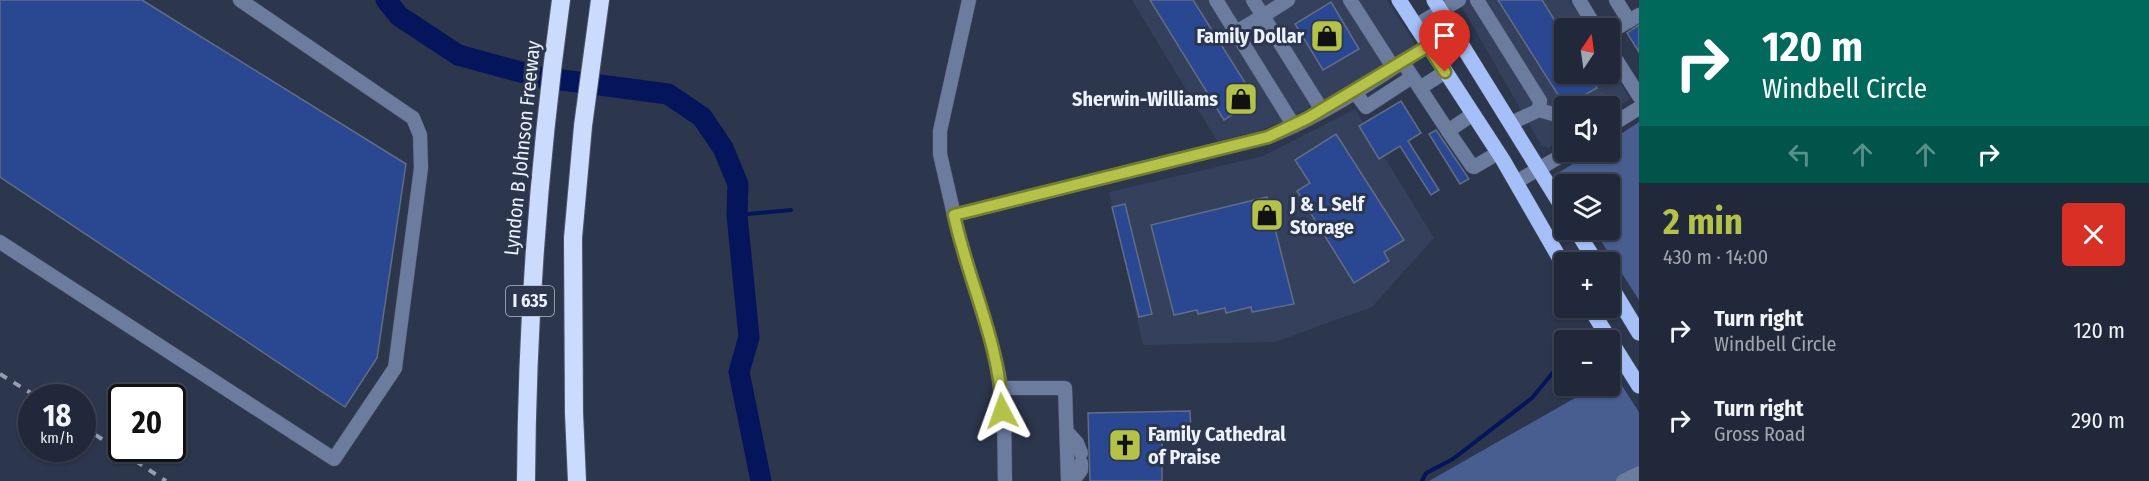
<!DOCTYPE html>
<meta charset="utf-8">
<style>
body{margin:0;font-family:"Fira Sans Condensed",sans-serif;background:#2d3444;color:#f1f3f6;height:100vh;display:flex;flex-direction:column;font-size:22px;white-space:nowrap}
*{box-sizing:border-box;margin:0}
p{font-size:20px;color:#a2a6ae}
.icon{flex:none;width:33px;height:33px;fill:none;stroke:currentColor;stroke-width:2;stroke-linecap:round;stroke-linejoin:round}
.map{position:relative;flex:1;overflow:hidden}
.details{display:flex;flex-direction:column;background:#212839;width:510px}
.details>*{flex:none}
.banner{background:#00695c;color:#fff;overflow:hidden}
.needle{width:39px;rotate:13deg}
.buttons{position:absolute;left:1554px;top:18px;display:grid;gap:12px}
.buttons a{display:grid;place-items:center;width:66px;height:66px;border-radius:6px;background:#212839;box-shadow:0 2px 4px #0004,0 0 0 2px #3e4453;font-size:30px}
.speed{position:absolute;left:18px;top:384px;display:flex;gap:12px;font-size:30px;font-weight:700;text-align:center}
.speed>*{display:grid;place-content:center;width:78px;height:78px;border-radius:50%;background:#212839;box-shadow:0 2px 4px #0004,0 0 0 2px #3e4453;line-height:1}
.speed small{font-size:15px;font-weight:400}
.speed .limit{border:3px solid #111;border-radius:9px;background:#fff;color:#111}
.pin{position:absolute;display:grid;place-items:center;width:51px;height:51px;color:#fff;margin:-62px -26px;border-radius:50% 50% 50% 0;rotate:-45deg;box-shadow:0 0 6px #0007}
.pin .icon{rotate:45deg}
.me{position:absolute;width:66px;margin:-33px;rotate:356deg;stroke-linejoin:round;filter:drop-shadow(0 0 4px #0008)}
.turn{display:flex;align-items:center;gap:21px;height:126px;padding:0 24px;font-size:27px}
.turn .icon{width:78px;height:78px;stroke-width:2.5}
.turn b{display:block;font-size:42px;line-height:51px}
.lanes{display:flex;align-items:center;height:57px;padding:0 24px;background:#0003;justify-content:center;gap:30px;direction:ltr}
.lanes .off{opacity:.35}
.round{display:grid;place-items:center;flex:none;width:63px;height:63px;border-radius:6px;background:#2d3444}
.summary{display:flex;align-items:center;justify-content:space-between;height:102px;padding:0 24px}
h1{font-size:36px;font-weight:700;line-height:45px;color:#b4c24a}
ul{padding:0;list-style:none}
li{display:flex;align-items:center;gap:18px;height:90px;padding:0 24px}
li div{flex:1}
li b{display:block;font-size:22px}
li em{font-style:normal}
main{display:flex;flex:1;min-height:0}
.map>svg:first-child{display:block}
</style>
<main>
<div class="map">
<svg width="1639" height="481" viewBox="0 0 1639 481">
<rect width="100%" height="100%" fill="#2c364c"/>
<!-- built -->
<g fill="#34405c">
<polygon points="1132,0 1387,0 1416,45 1330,96 1280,123 1259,131 1217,141"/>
<polygon points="1458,0 1569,0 1587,28 1564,28 1564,74 1610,74 1610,66 1630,99 1610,111 1610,106 1564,106 1564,138 1549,148 1541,145"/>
<polygon points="1355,109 1434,238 1372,307 1275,342 1143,345 1109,192 1263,156"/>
</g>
<!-- green -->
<g fill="#485e90">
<polygon points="1639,122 1639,300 1594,230 1610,230 1610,184 1566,184 1558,173 1592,152 1610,152 1610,141"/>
<polygon points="1615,375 1639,412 1639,481 1429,481 1596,386 1610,386 1610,378"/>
</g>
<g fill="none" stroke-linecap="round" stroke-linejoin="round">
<!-- stream -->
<g stroke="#04155c" stroke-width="4">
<polyline points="737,215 791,210"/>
<polyline points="1580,340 1595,332"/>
<polyline points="1422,481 1426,473 1453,459 1532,398 1564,359"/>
</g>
<!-- river -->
<polyline stroke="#04155c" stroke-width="21" points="386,0 399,16 458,55 539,77 668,94 702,117 723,148 738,184 737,215 749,337 739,372 761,481"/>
</g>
<!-- building -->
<g fill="#2a4791" stroke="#616d85" stroke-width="1.5">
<polygon points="0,0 142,0 406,164 377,358 345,407 0,177"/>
<polygon points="1150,0 1193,0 1256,100 1224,120"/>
<polygon points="1498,0 1542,0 1564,35 1564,74 1588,74 1597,88 1565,106"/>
<polygon points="1331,2 1359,49 1323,70 1295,24"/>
<polygon points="1639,25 1639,52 1627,33"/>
<polygon points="1401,101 1421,133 1408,141 1439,190 1431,195 1400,146 1379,159 1359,126"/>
<polygon points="1436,130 1469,179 1460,184 1429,134"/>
<polygon points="1336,134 1404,240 1384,252 1389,261 1354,283 1297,191 1310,183 1295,160"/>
<polygon points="1267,197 1294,304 1252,312 1251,307 1226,313 1225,308 1198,314 1197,310 1174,315 1151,225"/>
<polygon points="1125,204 1152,314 1139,317 1112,207"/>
<polygon points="1190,411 1191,432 1162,433 1162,481 1090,481 1088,413"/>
</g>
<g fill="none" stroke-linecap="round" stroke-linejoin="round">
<defs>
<g id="minor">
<path d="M 969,0 L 940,131 L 940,154 L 954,215 L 1268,137 C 1334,112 1393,66 1453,30"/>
<polyline points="1216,0 1294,126"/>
<polyline points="1288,0 1263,16 1322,110"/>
<polyline points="1350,0 1393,67"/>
<polyline points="1477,0 1540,101 1539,110"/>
<polyline points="1579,0 1596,28"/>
<polyline points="1616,0 1629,21"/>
<polyline points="1415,26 1459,0"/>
<polyline points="1236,32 1263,16 1253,0"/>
<polyline points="1610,32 1639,15"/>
<polyline points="1610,50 1639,96"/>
<polyline points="1402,61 1448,131"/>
<polyline points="1420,88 1445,72"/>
<polyline points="1354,91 1366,107 1412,77"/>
<polyline points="1592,106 1601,101 1605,106"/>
<polyline points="1473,114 1448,131 1472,166 1474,167 1498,153"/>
<polyline points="1511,123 1539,110 1560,116 1564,123"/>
<polyline points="1610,126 1639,108"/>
<polyline points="1516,182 1568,152"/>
<path d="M 954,215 C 966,269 988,320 999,375 C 1006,409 1004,446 1005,481"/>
<polyline points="0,242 334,459 395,368 421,168 420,135 413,118 240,0"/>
<polyline points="1001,388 1065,388 1068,481"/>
<polyline points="1067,432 1077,443 1081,453"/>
<polyline points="1073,481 1081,470 1081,463"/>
<polyline points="1623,481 1639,473"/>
</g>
<g id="major">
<polyline points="1399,0 1503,160 1564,266"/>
<polyline points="1434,0 1564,210"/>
<polyline points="1576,230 1596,262"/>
<polyline points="1610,285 1639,333"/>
<polyline points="1590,308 1639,386"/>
</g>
<g id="highway">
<path d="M 526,481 C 527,319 539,160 561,0"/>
<polyline points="577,481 574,413 573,238 583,126 600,0"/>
</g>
</defs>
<!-- minor casing -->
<use href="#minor" stroke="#4b5468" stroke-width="15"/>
<!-- major casing -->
<use href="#major" stroke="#4b5468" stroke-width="16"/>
<!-- highway casing -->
<use href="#highway" stroke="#4b5468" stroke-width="20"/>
<!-- minor -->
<use href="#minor" stroke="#6b7c9e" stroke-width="14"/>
<!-- major -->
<use href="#major" stroke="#a5c0f9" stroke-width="15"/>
<!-- highway -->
<use href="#highway" stroke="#cbdbfe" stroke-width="18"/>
<!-- rail -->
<g stroke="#969dae" stroke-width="4" stroke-dasharray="8 8" stroke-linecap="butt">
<polyline points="0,374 39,398"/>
<polyline points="82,426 166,481"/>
</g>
</g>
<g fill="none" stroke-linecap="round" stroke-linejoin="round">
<defs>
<path id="route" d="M 1002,411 C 1000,343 968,281 954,215 L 1268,137 L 1308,118 L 1428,46 L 1445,72"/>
</defs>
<!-- route casing -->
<use href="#route" stroke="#757e30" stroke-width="15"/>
<!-- route -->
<use href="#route" stroke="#b4c24a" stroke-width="10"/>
</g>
<!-- icons -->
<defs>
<symbol id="shop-square" viewBox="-11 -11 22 22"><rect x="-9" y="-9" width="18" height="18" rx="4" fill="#b4c24a" stroke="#2c364c"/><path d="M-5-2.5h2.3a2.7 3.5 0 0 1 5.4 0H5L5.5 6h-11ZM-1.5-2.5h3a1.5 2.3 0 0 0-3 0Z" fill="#111"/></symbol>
<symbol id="church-square" viewBox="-11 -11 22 22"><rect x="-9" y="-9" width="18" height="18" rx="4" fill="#b4c24a" stroke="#2c364c"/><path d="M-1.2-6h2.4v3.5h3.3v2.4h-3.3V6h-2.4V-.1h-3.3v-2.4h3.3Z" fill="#111"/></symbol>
</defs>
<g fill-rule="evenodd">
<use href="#shop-square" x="1308" y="17" width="38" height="38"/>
<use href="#shop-square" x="1222" y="80" width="38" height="38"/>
<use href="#shop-square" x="1248" y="196" width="38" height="38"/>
<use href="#church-square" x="1106" y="426" width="38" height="38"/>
</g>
<g text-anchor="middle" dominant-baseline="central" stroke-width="6" stroke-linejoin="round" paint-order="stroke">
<!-- shield labels -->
<rect fill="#2c364c" stroke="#b3bac9" stroke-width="1.5" x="506" y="286" width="48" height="30" rx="4.5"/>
<g font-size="18" font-weight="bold" fill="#edf2fe">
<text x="530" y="301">I 635</text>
</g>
<!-- poi labels -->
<g font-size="20" font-weight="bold" fill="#edf2fe" stroke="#2c364c" text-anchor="end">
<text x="1304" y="36">Family Dollar</text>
<text x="1218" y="99">Sherwin-Williams</text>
<text x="1290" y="204" text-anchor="start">J &amp; L Self<tspan x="1290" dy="23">Storage</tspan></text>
<text x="1148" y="434" text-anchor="start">Family Cathedral<tspan x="1148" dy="23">of Praise</tspan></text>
</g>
<!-- street labels -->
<g font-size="20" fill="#edf2fe" stroke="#2c364c">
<text transform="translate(522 148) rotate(-84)">Lyndon B Johnson Freeway</text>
</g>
</g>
</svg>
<div class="buttons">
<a><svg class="needle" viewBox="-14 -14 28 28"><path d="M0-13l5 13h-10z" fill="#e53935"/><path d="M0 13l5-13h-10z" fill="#a2a6ae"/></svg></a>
<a><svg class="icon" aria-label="sound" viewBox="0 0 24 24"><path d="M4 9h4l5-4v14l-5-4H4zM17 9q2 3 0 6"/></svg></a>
<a><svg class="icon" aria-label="layers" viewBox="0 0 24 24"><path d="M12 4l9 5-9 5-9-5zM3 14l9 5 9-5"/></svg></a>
<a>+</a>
<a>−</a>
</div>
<div class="speed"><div>18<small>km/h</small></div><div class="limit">20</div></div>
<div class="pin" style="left:1445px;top:72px;background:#d93025"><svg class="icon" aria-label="arrive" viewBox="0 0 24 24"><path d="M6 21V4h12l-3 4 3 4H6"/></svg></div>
<svg class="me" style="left:1002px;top:411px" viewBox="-20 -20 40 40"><path d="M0-17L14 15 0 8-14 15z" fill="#b4c24a" stroke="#fff" stroke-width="4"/></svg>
</div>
<section class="details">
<div class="banner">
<div class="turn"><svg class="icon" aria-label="right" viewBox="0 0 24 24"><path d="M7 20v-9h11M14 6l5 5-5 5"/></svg><div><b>120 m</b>Windbell Circle</div></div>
<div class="lanes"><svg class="icon off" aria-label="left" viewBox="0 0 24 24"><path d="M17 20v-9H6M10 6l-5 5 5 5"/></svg><svg class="icon off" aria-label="ahead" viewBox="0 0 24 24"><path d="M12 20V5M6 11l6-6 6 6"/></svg><svg class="icon off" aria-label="ahead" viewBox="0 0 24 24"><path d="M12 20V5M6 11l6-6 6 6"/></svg><svg class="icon" aria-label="right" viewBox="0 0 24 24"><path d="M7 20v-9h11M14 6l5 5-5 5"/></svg></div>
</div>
<div class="summary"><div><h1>2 min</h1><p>430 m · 14:00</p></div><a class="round" style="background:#d93025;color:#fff"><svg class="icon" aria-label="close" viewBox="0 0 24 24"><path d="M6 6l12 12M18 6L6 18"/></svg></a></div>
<ul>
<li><svg class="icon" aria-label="right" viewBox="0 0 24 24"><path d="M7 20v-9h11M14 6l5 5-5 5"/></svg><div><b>Turn right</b><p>Windbell Circle</p></div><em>120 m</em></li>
<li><svg class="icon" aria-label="right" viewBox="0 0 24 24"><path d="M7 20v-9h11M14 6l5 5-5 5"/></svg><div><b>Turn right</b><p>Gross Road</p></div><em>290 m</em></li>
</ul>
</section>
</main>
